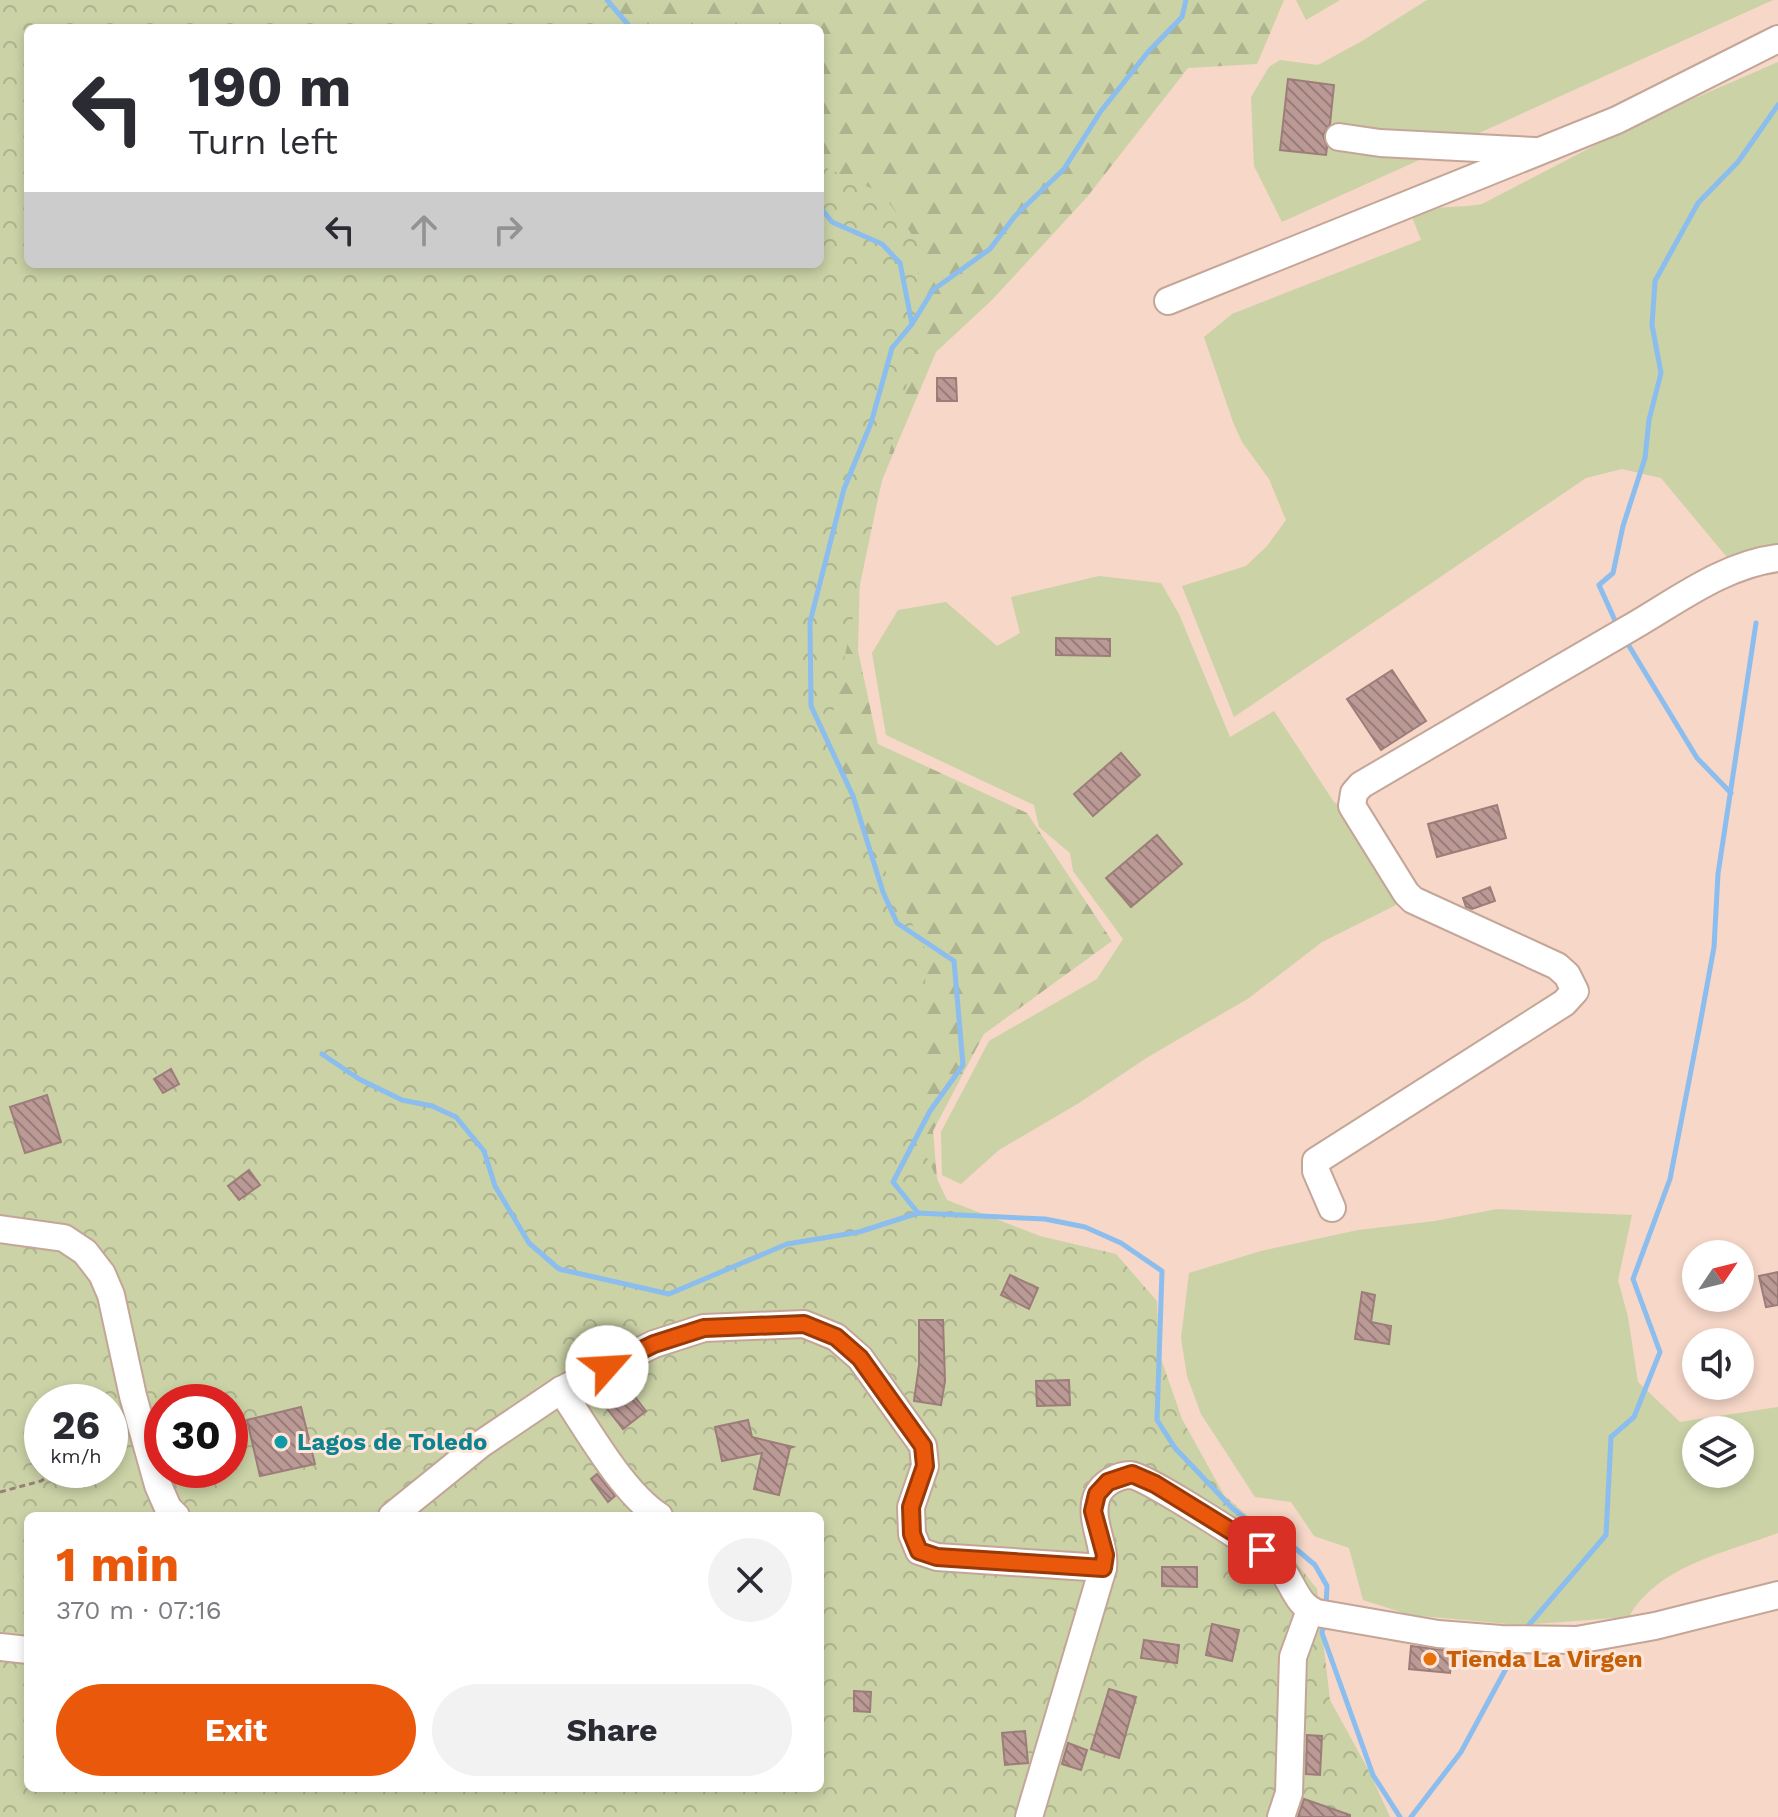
<!DOCTYPE html>
<meta charset="utf-8">
<style>
body{margin:0;font-family:"Work Sans",sans-serif;background:#f2f2f3;color:#2b2b33;height:100vh;display:flex;flex-direction:column;font-size:30px;white-space:nowrap}
*{box-sizing:border-box;margin:0}
p{font-size:26px;color:#7c7c81}
.icon{flex:none;width:44px;height:44px;fill:none;stroke:currentColor;stroke-width:2;stroke-linecap:round;stroke-linejoin:round}
.map{position:relative;flex:1;overflow:hidden}
.side{position:absolute;left:24px;top:1512px;width:800px;height:280px;display:flex;flex-direction:column;background:#fff;border-radius:12px;box-shadow:0 4px 12px #0003}
.side>*{flex:none}
.top-card{position:absolute;left:24px;top:24px;width:800px;height:244px;border-radius:12px;box-shadow:0 4px 12px #0003;background:#fff;color:#2b2b33;overflow:hidden}
.needle{width:52px;rotate:55deg}
.fabs{position:absolute;left:1682px;top:1240px;display:grid;gap:16px}
.fabs a{display:grid;place-items:center;width:72px;height:72px;border-radius:50%;background:#fff;box-shadow:0 4px 12px #0003;font-size:40px}
.speed{position:absolute;left:24px;top:1384px;display:flex;gap:16px;font-size:40px;font-weight:700;text-align:center}
.speed>*{display:grid;place-content:center;width:104px;height:104px;border-radius:50%;background:#fff;box-shadow:0 4px 12px #0003;line-height:1}
.speed small{font-size:20px;font-weight:400}
.speed .limit{border:12px solid #d22;background:#fff;color:#111}
.pin{position:absolute;display:grid;place-items:center;width:68px;height:68px;color:#fff;margin:-34px;border-radius:16px;box-shadow:0 4px 12px #0006}
.me{position:absolute;width:88px;margin:-44px;rotate:64deg;stroke-linejoin:round;filter:drop-shadow(0 0 6px #0008)}
.turn{display:flex;align-items:center;gap:28px;height:168px;padding:0 32px;font-size:36px}
.turn .icon{width:104px;height:104px;stroke-width:2.5}
.turn b{display:block;font-size:56px;line-height:68px}
.lanes{display:flex;align-items:center;height:76px;padding:0 32px;background:#0003;justify-content:center;gap:40px;direction:ltr}
.lanes .off{opacity:.35}
.round{display:grid;place-items:center;flex:none;width:84px;height:84px;border-radius:42px;background:#f2f2f3}
.summary{display:flex;align-items:center;justify-content:space-between;height:136px;padding:0 32px}
h1{font-size:48px;font-weight:700;line-height:60px;color:#ea580c}
.cta{display:flex;gap:16px;margin-top:auto;padding:16px 32px}
.cta a{flex:1;height:92px;border-radius:48px;background:#ea580c;color:#fff;font-size:32px;font-weight:700;line-height:92px;text-align:center}
.cta a+a{background:#f2f2f3;color:#2b2b33}
.map>svg:first-child{display:block}
</style>
<div class="map">
<svg width="1778" height="1817" viewBox="0 0 1778 1817">
<defs>
<pattern id="forest-firs" width="22" height="20" patternUnits="userSpaceOnUse" patternTransform="scale(2)"><rect width="22" height="20" fill="#cad2a6"/><path d="M5 1l3.5 6h-7zM16 11l3.5 6h-7z" fill="#adb38e"/></pattern>
<pattern id="park-crowns" width="20" height="18" patternUnits="userSpaceOnUse" patternTransform="scale(2)"><rect width="20" height="18" fill="#cad2a6"/><path d="M2 6a3 3 0 1 1 6 0M12 15a3 3 0 1 1 6 0" fill="none" stroke="#adb38e"/></pattern>
<pattern id="building-back-hatch" width="6" height="6" patternUnits="userSpaceOnUse" patternTransform="scale(2)"><rect width="6" height="6" fill="#bb9a96"/><path d="M-1 5l2 2M0 0l6 6M5-1l2 2" fill="none" stroke="#977c79"/></pattern>
</defs>
<rect width="100%" height="100%" fill="#f6d7c8"/>
<!-- green -->
<g fill="#cad2a6" fill-rule="evenodd">
<polygon points="1296,0 1340,0 1306,20"/>
<polygon points="1427,0 1773,0 1282,222 1254,166 1251,97 1269,67 1280,60 1318,65 1362,41"/>
<path d="M 1778,62 L 1778,551 L 1726,556 L 1661,478 L 1622,469 L 1586,478 L 1234,717 L 1182,586 L 1246,566 L 1267,546 L 1286,520 L 1269,479 L 1242,442 L 1233,422 L 1204,337 L 1232,314 L 1421,240 L 1411,214 C 1438,204 1455,209 1482,204 L 1640,122 Z"/>
<polygon points="1099,576 1161,583 1179,614 1230,737 1274,711 1334,802 1339,805 1400,903 1322,942 1249,998 1148,1057 1079,1103 999,1150 961,1184 942,1175 941,1132 989,1041 1097,979 1123,939 1073,871 1070,853 1039,827 1034,805 886,735 872,653 898,610 946,602 997,646 1020,633 1011,597"/>
<path d="M 1497,1209 L 1632,1215 L 1618,1280 L 1628,1317 L 1638,1382 L 1680,1422 L 1778,1407 L 1778,1533 C 1727,1552 1657,1566 1629,1617 L 1519,1625 L 1410,1615 L 1363,1600 L 1349,1548 L 1314,1536 L 1291,1502 L 1255,1497 L 1201,1414 L 1187,1376 L 1181,1338 L 1189,1273 L 1261,1251 L 1358,1230 L 1435,1221 ZM 1696,1430 L 1740,1430 L 1740,1474 L 1696,1474 Z"/>
</g>
<!-- forest -->
<polygon fill="url(#forest-firs)" points="497,0 1284,0 1257,64 1188,68 1087,197 992,300 936,352 861,530 858,651 878,744 1027,813 1112,941 984,1034 933,1131 937,1178 848,1257 446,1082 820,264 820,28 525,28"/>
<!-- park -->
<path fill="url(#park-crowns)" fill-rule="evenodd" d="M 0,0 L 610,0 L 619,28 L 28,28 L 28,264 L 820,264 L 820,165 L 882,193 L 918,243 L 918,341 L 880,489 L 828,736 L 865,831 L 927,953 L 920,1071 L 924,1151 L 947,1200 L 1040,1236 L 1116,1254 L 1157,1301 L 1159,1353 L 1182,1419 L 1224,1495 L 1286,1550 L 1317,1589 L 1330,1700 L 1369,1771 L 1390,1817 L 0,1817 ZM 42,1402 L 110,1402 L 110,1470 L 42,1470 ZM 162,1402 L 230,1402 L 230,1470 L 162,1470 ZM 28,1516 L 820,1516 L 820,1788 L 28,1788 Z"/>
<g fill="none" stroke-linecap="round" stroke-linejoin="round">
<!-- stream -->
<g stroke="#8bbdee" stroke-width="5">
<polyline points="607,0 631,28"/>
<polyline points="820,207 832,222 882,244 900,263 912,324"/>
<polyline points="1617,625 1599,585 1613,573 1623,526 1645,458 1649,420 1661,373 1652,325 1655,281 1698,203 1738,162 1778,105"/>
<polyline points="1626,641 1697,758 1731,793"/>
<polyline points="322,1054 359,1079 402,1100 432,1106 456,1117 484,1151 495,1186 529,1243 559,1269 669,1294 787,1244 859,1232 918,1213 1045,1219 1085,1227 1121,1243 1162,1271 1157,1420 1175,1448 1232,1508 1269,1537 1295,1548 1315,1565 1327,1586 1326,1605"/>
<polyline points="918,1213 893,1182 930,1111 963,1065 954,961 897,923 883,892 853,796 811,706 810,622 844,489 871,423 892,348 912,324 933,290 990,249 1015,216 1064,169 1101,111 1148,52 1182,17 1186,0"/>
<polyline points="1324,1623 1322,1633 1373,1775 1400,1817"/>
<polyline points="1528,1626 1606,1535 1611,1437 1634,1417 1660,1352 1633,1279 1670,1179 1700,1024 1714,947 1718,874 1756,623"/>
<polyline points="1411,1817 1461,1752 1515,1652"/>
</g>
</g>
<!-- building -->
<g fill="url(#building-back-hatch)" stroke="#9d7d79" stroke-width="2">
<polygon points="1288,79 1334,85 1330,124 1323,135 1327,147 1326,155 1280,150"/>
<polygon points="937,378 956,378 957,401 937,401"/>
<polygon points="1056,638 1110,639 1110,656 1056,655"/>
<polygon points="1392,670 1426,721 1381,750 1347,699"/>
<polygon points="1121,753 1140,775 1093,816 1074,794"/>
<polygon points="1497,805 1506,838 1437,857 1428,824"/>
<polygon points="1157,835 1182,864 1131,907 1106,878"/>
<polygon points="1490,887 1495,901 1472,909 1466,907 1463,898"/>
<polygon points="171,1069 179,1084 163,1093 154,1079"/>
<polygon points="47,1095 61,1142 25,1153 10,1107"/>
<polygon points="249,1170 260,1185 239,1200 228,1186"/>
<polygon points="1778,1272 1778,1305 1766,1307 1759,1276"/>
<polygon points="1010,1275 1038,1288 1029,1309 1001,1295"/>
<polygon points="1362,1292 1375,1295 1371,1322 1391,1326 1389,1344 1355,1339"/>
<polygon points="919,1320 943,1320 945,1381 941,1405 914,1401 919,1365"/>
<polygon points="1069,1380 1070,1405 1037,1406 1036,1381"/>
<polygon points="628,1388 646,1411 623,1429 605,1406"/>
<polygon points="301,1407 315,1464 260,1476 247,1420"/>
<polygon points="748,1420 752,1437 793,1447 790,1448 779,1495 754,1489 762,1453 722,1461 715,1427"/>
<polygon points="597,1474 615,1496 608,1502 591,1479"/>
<polygon points="1162,1567 1197,1567 1197,1587 1162,1586"/>
<polygon points="1212,1624 1239,1630 1232,1661 1206,1655"/>
<polygon points="1144,1640 1179,1645 1177,1663 1141,1658"/>
<polygon points="1411,1646 1452,1651 1450,1673 1409,1669"/>
<polygon points="1109,1689 1136,1697 1119,1758 1091,1749"/>
<polygon points="854,1691 871,1692 870,1712 854,1711"/>
<polygon points="1025,1731 1028,1763 1005,1765 1002,1733"/>
<polygon points="1307,1735 1322,1736 1320,1775 1306,1774"/>
<polygon points="1068,1743 1087,1750 1081,1770 1062,1764"/>
<polygon points="1304,1799 1350,1815 1350,1817 1298,1817"/>
</g>
<g fill="none" stroke-linecap="round" stroke-linejoin="round">
<defs>
<g id="minor">
<polyline points="1339,137 1380,143 1534,151"/>
<polyline points="1168,301 1617,120 1778,39"/>
<path d="M 1332,1208 L 1316,1171 L 1316,1161 L 1564,1003 L 1575,991 L 1567,975 L 1557,966 L 1413,900 L 1406,893 L 1352,806 L 1354,793 L 1361,785 C 1451,732 1540,680 1630,628 C 1677,601 1723,565 1778,558"/>
<polyline points="0,1229 64,1238 85,1252 102,1274 111,1295 133,1396 158,1485 168,1508 176,1516"/>
<path d="M 561,1390 C 586,1427 622,1492 659,1516"/>
<polyline points="392,1516 481,1444 561,1390 654,1344 704,1328 804,1324 836,1337 860,1358 923,1446 925,1466 911,1507 912,1534 919,1551 937,1557 1103,1568"/>
<polyline points="0,1647 28,1650"/>
<path d="M 1029,1817 L 1103,1568 C 1106,1544 1088,1519 1097,1496 C 1102,1484 1117,1475 1131,1475 C 1143,1474 1262,1551 1276,1563 C 1293,1579 1294,1604 1317,1613 L 1438,1634 L 1501,1639 L 1577,1640 L 1655,1626 L 1778,1595"/>
<polyline points="1281,1817 1289,1793 1293,1657 1310,1610"/>
</g>
</defs>
<!-- minor casing -->
<use href="#minor" stroke="#c4a698" stroke-width="30"/>
<!-- path -->
<polyline stroke="#978177" stroke-width="3" stroke-dasharray="6 4" stroke-linecap="butt" points="0,1492 41,1481 57,1470"/>
<!-- minor -->
<use href="#minor" stroke="#fff" stroke-width="26"/>
</g>
<g fill="none" stroke-linecap="round" stroke-linejoin="round">
<defs>
<polyline id="route" points="607,1367 654,1344 704,1328 804,1324 836,1337 860,1358 923,1446 925,1466 911,1507 912,1534 919,1551 937,1557 1103,1568 1105,1555 1093,1511 1097,1494 1108,1482 1132,1474 1155,1484 1262,1550"/>
</defs>
<!-- route casing -->
<use href="#route" stroke="#983908" stroke-width="20"/>
<!-- route -->
<use href="#route" stroke="#ea580c" stroke-width="14"/>
</g>
<!-- markers -->
<circle fill="#0f9aa8" stroke="#ffe6d9" stroke-width="3" cx="281" cy="1442" r="8"/>
<circle fill="#e8710a" stroke="#ffe6d9" stroke-width="3" cx="1430" cy="1659" r="8"/>
<g text-anchor="middle" dominant-baseline="central" stroke-width="6" stroke-linejoin="round" paint-order="stroke">
<!-- culture labels -->
<g font-size="24" font-weight="bold" fill="#0d838f" stroke="#ffe6d9" text-anchor="start">
<text x="297" y="1442">Lagos de Toledo</text>
</g>
<!-- food labels -->
<g font-size="24" font-weight="bold" fill="#c56008" stroke="#ffe6d9" text-anchor="start">
<text x="1446" y="1659">Tienda La Virgen</text>
</g>
</g>
</svg>
<div class="fabs">
<a><svg class="needle" viewBox="-14 -14 28 28"><path d="M0-13l5 13h-10z" fill="#e53935"/><path d="M0 13l5-13h-10z" fill="#7c7c81"/></svg></a>
<a><svg class="icon" aria-label="sound" viewBox="0 0 24 24"><path d="M4 9h4l5-4v14l-5-4H4zM17 9q2 3 0 6"/></svg></a>
<a><svg class="icon" aria-label="layers" viewBox="0 0 24 24"><path d="M12 4l9 5-9 5-9-5zM3 14l9 5 9-5"/></svg></a>
</div>
<div class="speed"><div>26<small>km/h</small></div><div class="limit">30</div></div>
<div class="pin" style="left:1262px;top:1550px;background:#d93025"><svg class="icon" aria-label="arrive" viewBox="0 0 24 24"><path d="M6 21V4h12l-3 4 3 4H6"/></svg></div>
<svg class="me" style="left:607px;top:1367px" viewBox="-20 -20 40 40"><circle r="19" fill="#fff"/><path d="M0-13L10 11 0 6-10 11z" fill="#ea580c"/></svg>
<div class="top-card">
<div class="turn"><svg class="icon" aria-label="left" viewBox="0 0 24 24"><path d="M17 20v-9H6M10 6l-5 5 5 5"/></svg><div><b>190 m</b>Turn left</div></div>
<div class="lanes"><svg class="icon" aria-label="left" viewBox="0 0 24 24"><path d="M17 20v-9H6M10 6l-5 5 5 5"/></svg><svg class="icon off" aria-label="ahead" viewBox="0 0 24 24"><path d="M12 20V5M6 11l6-6 6 6"/></svg><svg class="icon off" aria-label="right" viewBox="0 0 24 24"><path d="M7 20v-9h11M14 6l5 5-5 5"/></svg></div>
</div>
<section class="side">
<div class="summary"><div><h1>1 min</h1><p>370 m · 07:16</p></div><a class="round"><svg class="icon" aria-label="close" viewBox="0 0 24 24"><path d="M6 6l12 12M18 6L6 18"/></svg></a></div>
<div class="cta"><a>Exit</a><a>Share</a></div>
</section>
</div>
